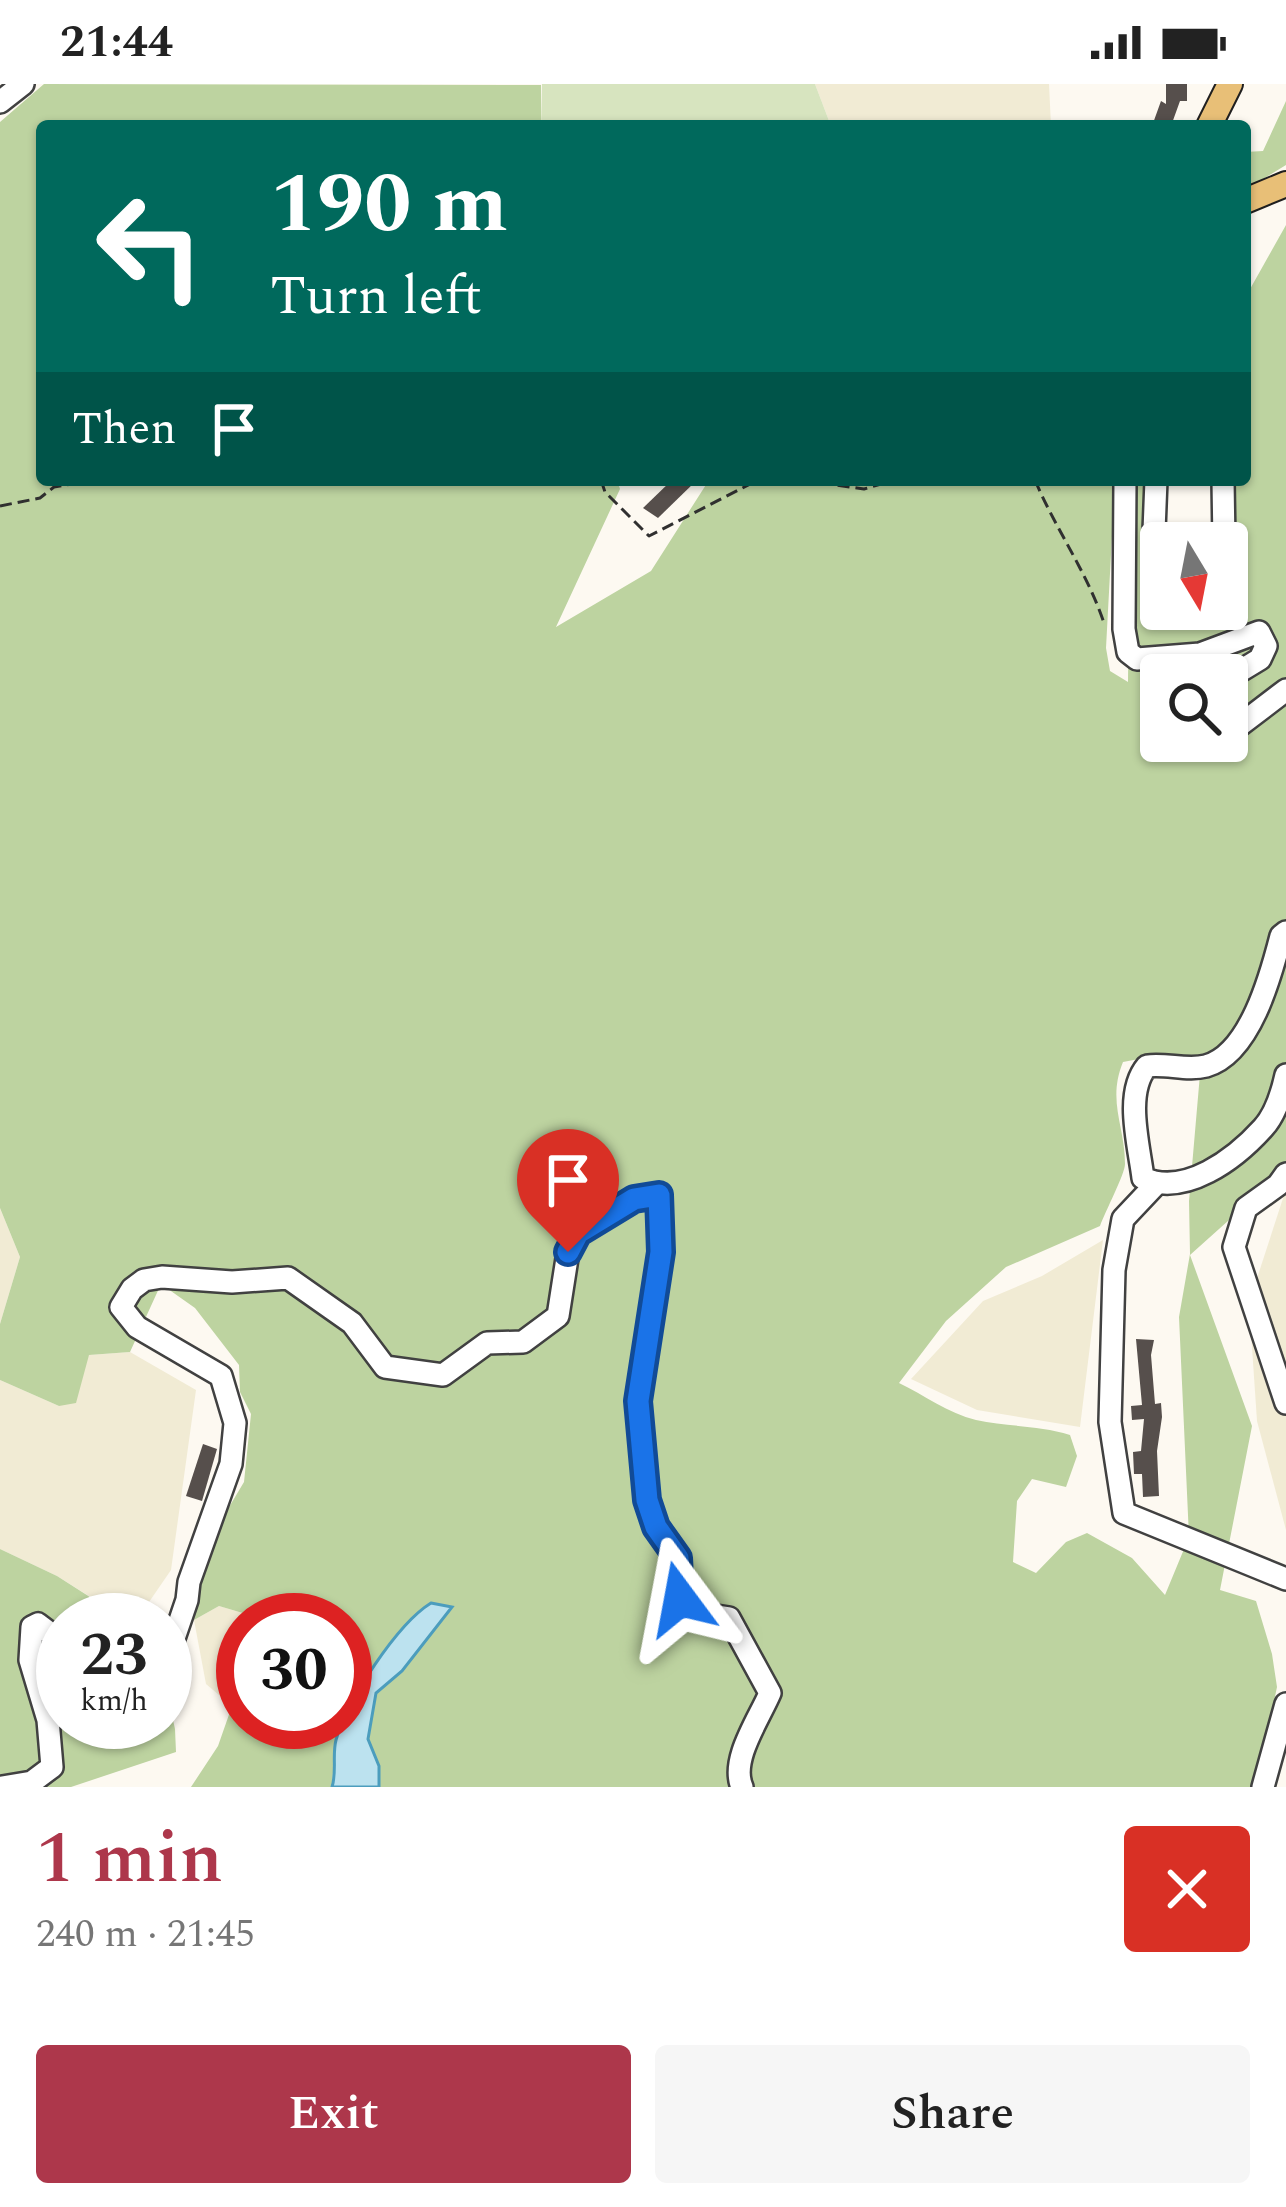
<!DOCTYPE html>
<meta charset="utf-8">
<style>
body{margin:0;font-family:Spectral,serif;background:#f6f6f6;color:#222;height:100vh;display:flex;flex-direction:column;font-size:45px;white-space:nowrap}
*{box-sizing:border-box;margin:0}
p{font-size:39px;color:#767676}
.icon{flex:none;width:66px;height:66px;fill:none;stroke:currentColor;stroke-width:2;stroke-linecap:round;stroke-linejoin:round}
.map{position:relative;height:1703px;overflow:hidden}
.panel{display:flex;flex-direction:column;background:#fff;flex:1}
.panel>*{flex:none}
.banner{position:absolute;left:36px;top:36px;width:1215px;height:366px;border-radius:12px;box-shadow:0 3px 9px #0004;background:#00695c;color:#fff;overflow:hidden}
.needle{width:78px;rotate:170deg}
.buttons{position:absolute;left:1140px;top:438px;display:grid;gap:24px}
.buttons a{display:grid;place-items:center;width:108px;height:108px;border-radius:12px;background:#fff;box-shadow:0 3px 9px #0004;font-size:60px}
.speed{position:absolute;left:36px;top:1509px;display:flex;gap:24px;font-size:60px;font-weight:700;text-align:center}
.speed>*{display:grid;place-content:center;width:156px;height:156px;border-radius:50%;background:#fff;box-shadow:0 3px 9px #0004;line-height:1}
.speed small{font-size:30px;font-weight:400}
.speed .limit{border:18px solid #d22;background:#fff;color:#111}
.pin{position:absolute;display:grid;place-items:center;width:102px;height:102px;color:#fff;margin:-123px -51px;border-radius:50% 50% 50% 0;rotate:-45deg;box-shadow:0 0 12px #0007}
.pin .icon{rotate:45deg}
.me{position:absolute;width:132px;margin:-66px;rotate:347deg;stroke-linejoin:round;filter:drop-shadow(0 0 9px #0008)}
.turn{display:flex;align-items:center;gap:42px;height:252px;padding:0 36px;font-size:54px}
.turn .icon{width:156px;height:156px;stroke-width:2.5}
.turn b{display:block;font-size:84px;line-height:102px}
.then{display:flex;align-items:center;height:114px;padding:0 36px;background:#0003;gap:24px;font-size:45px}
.round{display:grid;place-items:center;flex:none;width:126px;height:126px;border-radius:12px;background:#f6f6f6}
.overview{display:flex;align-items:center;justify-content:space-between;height:204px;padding:0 36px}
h1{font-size:72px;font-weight:600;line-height:90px;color:#ad374b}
.primary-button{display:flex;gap:24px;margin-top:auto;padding:24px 36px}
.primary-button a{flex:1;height:138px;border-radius:12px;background:#ad374b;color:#fff;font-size:48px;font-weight:600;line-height:138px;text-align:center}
.primary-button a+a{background:#f6f6f6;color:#222}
.status{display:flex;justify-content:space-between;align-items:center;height:84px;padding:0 60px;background:#fff;direction:ltr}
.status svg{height:33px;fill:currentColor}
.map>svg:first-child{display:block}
</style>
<div class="status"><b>21:44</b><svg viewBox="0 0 49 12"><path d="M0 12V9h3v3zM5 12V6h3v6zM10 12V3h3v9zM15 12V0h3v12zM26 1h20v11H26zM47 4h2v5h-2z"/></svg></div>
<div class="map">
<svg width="1286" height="1703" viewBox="0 0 1286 1703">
<rect width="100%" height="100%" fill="#fdf9f1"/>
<!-- farmland -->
<g fill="#f1ebd4">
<polygon points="815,0 1049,0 1051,42 831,42"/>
<polygon points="1286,1105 1286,1446 1257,1337 1249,1219"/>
<polygon points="0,1124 20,1173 0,1240"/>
<polygon points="1103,1156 1080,1343 977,1326 911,1295 983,1217 1042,1192"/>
<polygon points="130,1268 196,1306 171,1486 149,1518 116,1529 57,1492 0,1465 0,1296 59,1322 89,1271"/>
<polygon points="219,1522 246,1530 249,1536 243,1536 243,1610 232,1622 206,1600 194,1536"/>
</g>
<!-- green -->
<polygon fill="#d7e4bf" points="815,0 831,42 541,42 542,0"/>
<!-- forest -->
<g fill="#bdd3a0" fill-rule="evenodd">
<path d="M 44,0 L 541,1 L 541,42 L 42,42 L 42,396 L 617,396 L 620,405 L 556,543 L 651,487 L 709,396 L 1115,396 L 1106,564 L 1110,587 L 1128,598 L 1130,397 L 1143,398 L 1152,496 L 1161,512 L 1161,525 L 1168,525 L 1177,540 L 1206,525 L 1227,525 L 1223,396 L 1245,396 L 1245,214 L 1286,141 L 1286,1085 L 1190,1171 L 1252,1342 L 1220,1506 L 1256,1517 L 1272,1570 L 1277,1603 L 1256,1703 L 752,1703 C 733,1675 771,1630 777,1601 L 757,1574 L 741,1535 L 727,1525 L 704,1523 L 685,1509 L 687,1479 L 654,1425 L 642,1317 L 665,1169 L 656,1170 L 634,1309 L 642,1427 L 667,1474 L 676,1522 L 724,1536 L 763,1611 L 732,1693 L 739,1703 L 379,1703 L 379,1682 L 368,1656 L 376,1609 L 402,1587 L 451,1523 L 431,1519 C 401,1538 359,1600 345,1634 L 345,1536 L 249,1536 L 246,1530 L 219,1522 L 194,1536 L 201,1470 L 244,1398 L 251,1330 L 240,1308 L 239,1281 L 195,1224 L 161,1200 L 130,1268 L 89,1271 L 76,1319 L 59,1322 L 0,1296 L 0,1240 L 20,1173 L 0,1124 L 0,38 ZM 1161,591 L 1227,591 L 1227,657 L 1161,657 ZM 1160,971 L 1189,971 L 1200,990 L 1189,1117 L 1190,1170 L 1179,1233 L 1189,1453 L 1165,1511 L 1132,1474 L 1087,1449 L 1066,1458 L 1036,1489 L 1013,1478 L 1017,1417 L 1032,1395 L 1066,1403 L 1077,1372 L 1070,1351 C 1039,1341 1007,1343 976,1336 C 948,1329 924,1311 899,1299 L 946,1237 L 1006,1183 L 1100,1142 C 1105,1128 1125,1090 1125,1080 C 1125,1042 1107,1017 1123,978 Z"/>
<polygon points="1286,17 1286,81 1245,106 1245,68 1263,67"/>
<polygon points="0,1465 57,1492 115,1529 149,1518 152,1536 63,1536 63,1638 165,1638 165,1600 175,1645 176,1668 71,1703 0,1703"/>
<polygon points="243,1610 243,1638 343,1638 335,1659 332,1703 191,1703 218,1662 232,1622"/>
</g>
<!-- water -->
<path fill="#bce2ef" stroke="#4c9dbd" stroke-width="3" d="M 431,1519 L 452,1523 L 402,1587 L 376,1609 L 368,1655 L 379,1682 L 379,1703 L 332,1703 C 337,1688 332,1671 336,1656 C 346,1618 397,1540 431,1519 Z"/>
<!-- building -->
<g fill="#564f4c">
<polygon points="1166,0 1187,0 1187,17 1180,17 1171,42 1152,42 1161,17 1166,20"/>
<polygon points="672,396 697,396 658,434 643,424"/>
<polygon points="1136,1255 1154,1256 1151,1271 1155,1320 1161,1319 1162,1333 1157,1367 1159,1412 1143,1413 1142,1390 1134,1390 1133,1368 1141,1367 1144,1335 1132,1336 1131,1322 1142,1321"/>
<polygon points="203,1360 217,1365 202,1417 186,1412"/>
</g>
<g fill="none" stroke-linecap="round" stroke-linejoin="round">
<defs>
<g id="minor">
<polyline points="0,18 23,0"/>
<polyline points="1125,396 1124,545 1128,568 1137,575 1200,570 1259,548 1266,562 1260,575 1227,595"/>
<polyline points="1156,396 1154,447 1161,491"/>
<polyline points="1223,396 1224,459"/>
<polyline points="1174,525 1177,529 1195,525"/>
<polyline points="1227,651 1286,606"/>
<path d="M 1286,848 L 1281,852 C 1271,891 1250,970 1206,982 C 1187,987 1166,979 1147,982 C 1124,1009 1139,1061 1143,1094 C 1185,1113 1235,1075 1263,1044 C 1276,1030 1282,1009 1286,991"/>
<polyline points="1286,1090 1278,1101 1246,1124 1234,1163 1286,1319"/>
<polyline points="1156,1100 1123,1135 1114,1186 1110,1338 1124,1429 1286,1495"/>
<path d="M 165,1567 L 170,1566 L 187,1516 L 189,1498 L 231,1380 L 235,1339 L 221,1292 L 137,1243 L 121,1223 L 132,1205 L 144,1196 L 162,1193 L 232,1198 L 288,1194 L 352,1239 L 385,1283 L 443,1291 L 487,1259 L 523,1258 L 558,1232 L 568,1168 L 578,1149 L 634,1115 L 659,1111 L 661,1168 L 639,1317 L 647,1416 L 655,1443 L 678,1474 L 679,1515 L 703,1530 L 729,1534 L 770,1609 C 759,1635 730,1676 742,1703"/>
<polyline points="2,1703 32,1698 52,1683 48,1636 30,1576 32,1543 38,1540 63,1559"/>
<polyline points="1263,1703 1286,1620"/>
</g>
<g id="major">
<polyline points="1209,42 1230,0"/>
<polyline points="1245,117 1286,100"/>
</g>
</defs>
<!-- minor casing -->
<use href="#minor" stroke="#414141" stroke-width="26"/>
<!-- major casing -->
<use href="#major" stroke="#1f1f1f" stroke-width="28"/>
<!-- path -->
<g stroke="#303030" stroke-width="3" stroke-dasharray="12 6" stroke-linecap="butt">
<polyline points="601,396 605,408 649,452 758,396"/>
<polyline points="802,396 864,405 895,396"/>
<polyline points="912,396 918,396"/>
<path d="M 1035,396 C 1056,446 1087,488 1104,539"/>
<polyline points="0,422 40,414 54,403 96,396"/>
</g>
<!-- minor -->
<use href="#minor" stroke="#fff" stroke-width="21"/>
<!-- major -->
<use href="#major" stroke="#e8bf77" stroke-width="24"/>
</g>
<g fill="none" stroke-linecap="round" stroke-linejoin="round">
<defs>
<polyline id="route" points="568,1168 578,1149 634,1115 659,1111 661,1168 638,1317 647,1416 656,1443 678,1474 680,1515"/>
</defs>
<!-- route casing -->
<use href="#route" stroke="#114b97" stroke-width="30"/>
<!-- route -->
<use href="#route" stroke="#1a73e8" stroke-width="21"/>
</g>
</svg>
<div class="buttons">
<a><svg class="needle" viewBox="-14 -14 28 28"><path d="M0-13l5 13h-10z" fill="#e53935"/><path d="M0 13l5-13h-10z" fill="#767676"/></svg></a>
<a><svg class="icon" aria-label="search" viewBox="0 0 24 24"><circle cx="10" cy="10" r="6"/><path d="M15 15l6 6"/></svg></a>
</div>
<div class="speed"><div>23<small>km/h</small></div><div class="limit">30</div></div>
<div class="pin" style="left:568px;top:1168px;background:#d93025"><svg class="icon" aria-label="arrive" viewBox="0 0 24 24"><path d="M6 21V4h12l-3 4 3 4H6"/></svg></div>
<svg class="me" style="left:680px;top:1515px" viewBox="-20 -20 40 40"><path d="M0-17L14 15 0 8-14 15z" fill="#1a73e8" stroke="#fff" stroke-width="4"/></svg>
<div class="banner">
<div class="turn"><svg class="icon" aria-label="left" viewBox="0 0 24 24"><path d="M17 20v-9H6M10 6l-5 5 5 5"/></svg><div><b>190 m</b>Turn left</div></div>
<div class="then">Then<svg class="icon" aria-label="arrive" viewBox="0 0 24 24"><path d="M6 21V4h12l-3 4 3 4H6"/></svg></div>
</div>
</div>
<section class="panel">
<div class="overview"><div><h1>1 min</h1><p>240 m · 21:45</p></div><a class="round" style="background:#d93025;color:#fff"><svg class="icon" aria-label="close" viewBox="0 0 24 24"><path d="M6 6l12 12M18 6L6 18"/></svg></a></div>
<div class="primary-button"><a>Exit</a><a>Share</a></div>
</section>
